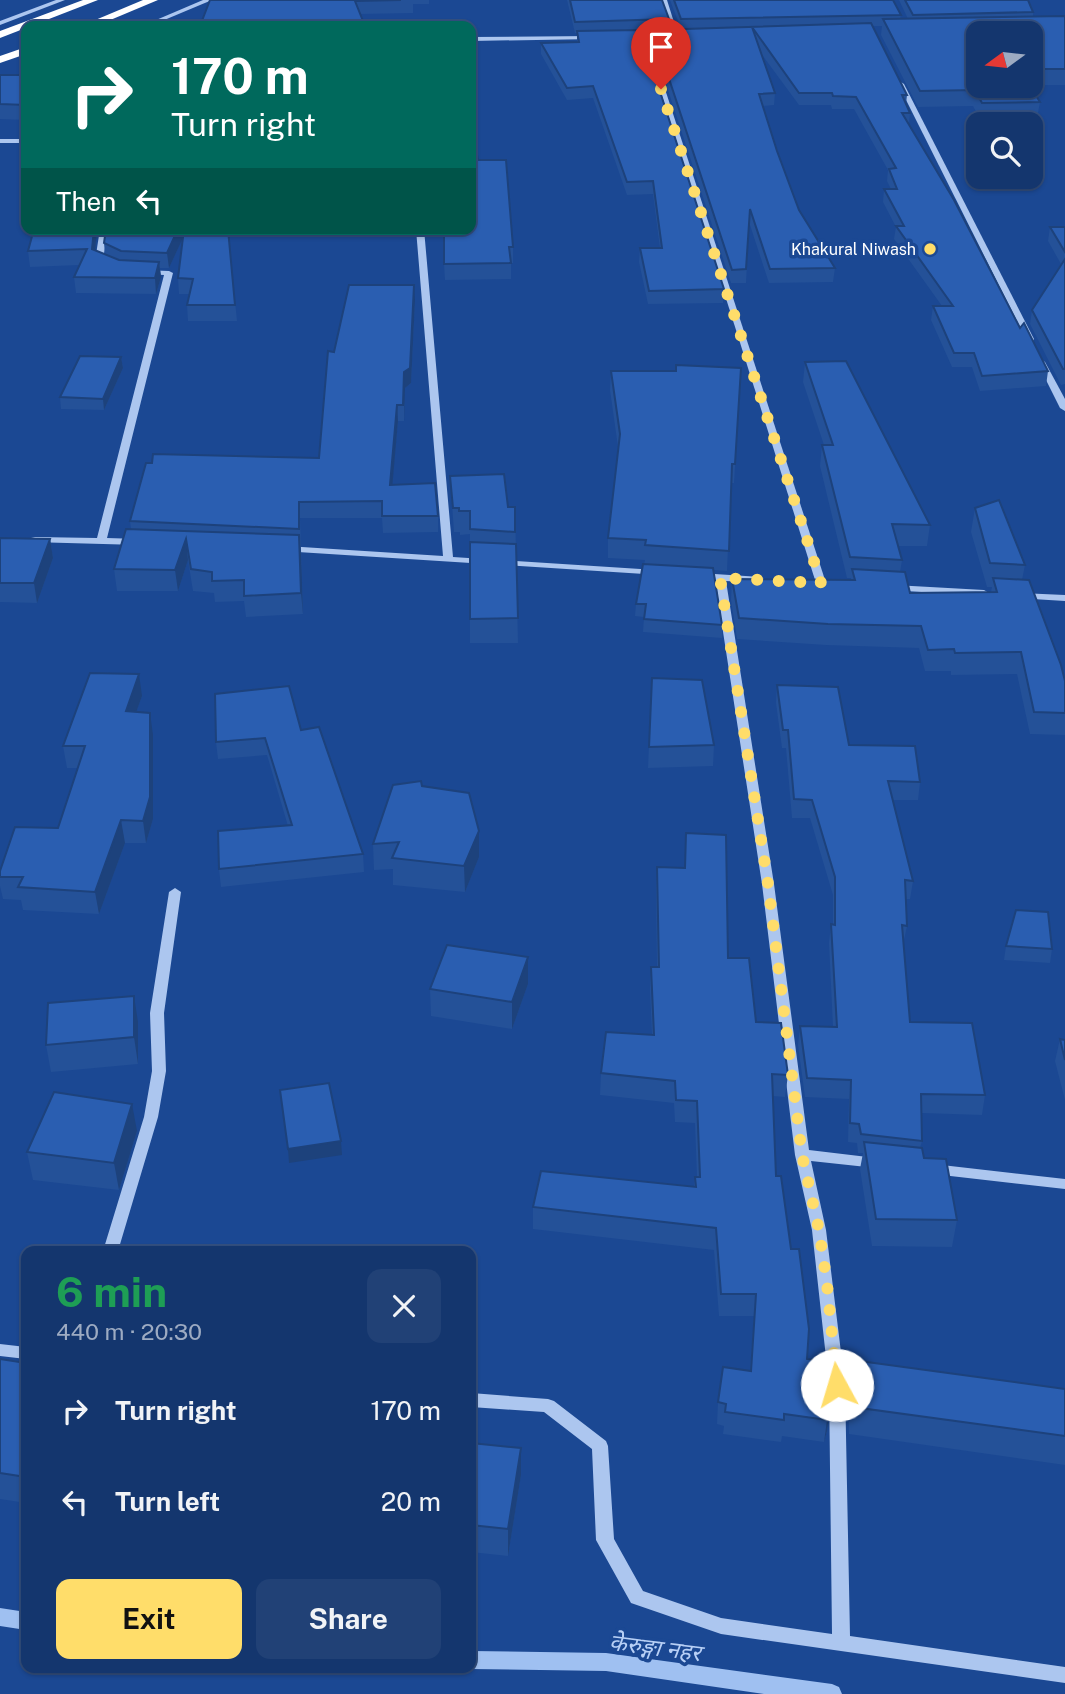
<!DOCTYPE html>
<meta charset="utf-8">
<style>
body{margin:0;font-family:"Public Sans","Noto Sans Devanagari",sans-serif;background:#214176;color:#f1f3f6;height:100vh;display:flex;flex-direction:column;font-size:26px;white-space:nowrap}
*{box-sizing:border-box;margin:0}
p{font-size:23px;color:#9dabc2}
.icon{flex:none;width:38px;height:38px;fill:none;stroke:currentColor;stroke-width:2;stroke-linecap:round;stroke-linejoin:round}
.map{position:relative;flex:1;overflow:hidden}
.sheet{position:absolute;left:21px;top:1246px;width:455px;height:427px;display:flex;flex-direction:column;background:#14366e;border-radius:14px;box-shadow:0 2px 5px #0004,0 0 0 2px #335081}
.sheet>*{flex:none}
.guide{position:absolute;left:21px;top:21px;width:455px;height:214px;border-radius:14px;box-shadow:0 2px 5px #0004,0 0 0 2px #335081;background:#00695c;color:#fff;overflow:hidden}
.needle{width:46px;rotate:255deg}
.tools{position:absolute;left:966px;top:21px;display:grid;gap:14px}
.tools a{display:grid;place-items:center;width:77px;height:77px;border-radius:14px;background:#14366e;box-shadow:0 2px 5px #0004,0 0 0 2px #335081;font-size:35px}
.pin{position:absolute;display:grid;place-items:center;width:60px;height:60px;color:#fff;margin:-72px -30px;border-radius:50% 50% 50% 0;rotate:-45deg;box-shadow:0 0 7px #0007}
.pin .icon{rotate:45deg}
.me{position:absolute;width:77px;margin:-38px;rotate:354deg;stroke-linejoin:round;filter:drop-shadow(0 0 5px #0008)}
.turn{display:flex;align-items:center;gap:24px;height:147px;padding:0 35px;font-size:32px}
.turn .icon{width:91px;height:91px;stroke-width:2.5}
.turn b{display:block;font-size:49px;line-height:60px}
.then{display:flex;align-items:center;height:66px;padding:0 35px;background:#0003;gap:14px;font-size:26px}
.round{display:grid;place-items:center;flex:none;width:74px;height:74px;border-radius:14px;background:#214176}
.summary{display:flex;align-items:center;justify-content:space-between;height:119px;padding:0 35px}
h1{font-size:42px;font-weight:700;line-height:52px;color:#1e9e55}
.action{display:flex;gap:14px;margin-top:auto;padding:14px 35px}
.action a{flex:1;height:80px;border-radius:14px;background:#ffdd6a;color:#111;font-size:28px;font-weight:700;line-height:80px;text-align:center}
.action a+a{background:#214176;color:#f1f3f6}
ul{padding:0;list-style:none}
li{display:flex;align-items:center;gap:21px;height:91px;padding:0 35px}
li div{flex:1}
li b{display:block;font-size:26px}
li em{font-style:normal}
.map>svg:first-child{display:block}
</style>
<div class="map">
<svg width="1065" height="1694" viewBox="0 0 1065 1694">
<rect width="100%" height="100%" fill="#1b4893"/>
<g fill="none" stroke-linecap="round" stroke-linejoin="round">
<!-- stream -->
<g fill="#9fc0f1" fill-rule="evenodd">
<polygon points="0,1608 26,1612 26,1630 0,1626"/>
<polygon points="471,1651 606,1653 832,1684 839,1687 842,1694 764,1694 606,1671 471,1669 466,1668 471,1668"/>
</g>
<!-- minor -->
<g fill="#acc6ef" fill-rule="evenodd">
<polygon points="56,0 65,0 0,25 0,21"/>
<polygon points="203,0 212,0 150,26 142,26"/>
<polygon points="661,0 667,0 678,35 673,34"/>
<polygon points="593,36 596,38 595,39 471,41 471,37"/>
<polygon points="643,36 648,37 826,583 825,585 821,586 816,583"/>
<polygon points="901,82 904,84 1034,339 1033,341 1026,339 898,84"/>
<rect x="0" y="139" width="26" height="4"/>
<polygon points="100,229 108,229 103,260 109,264 105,266 95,261"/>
<polygon points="416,229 424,229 453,557 656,570 660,571 660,575 282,551 281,549 286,546 443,556"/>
<polygon points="143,270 169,271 173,273 107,538 139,539 144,542 139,545 31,542 31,538 35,537 97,538 164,275 146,274 143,274"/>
<polygon points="1041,359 1045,362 1065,399 1065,411 1060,408 1037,362"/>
<polygon points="699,573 761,577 766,580 761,583 726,581 774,884 809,1150 876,1158 881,1159 883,1163 881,1167 876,1168 811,1161 826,1230 845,1385 850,1636 1065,1667 1065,1683 721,1634 631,1603 596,1540 592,1449 544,1412 471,1407 471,1393 548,1399 554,1401 606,1441 608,1446 614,1539 643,1591 721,1618 832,1634 829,1385 812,1230 795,1155 762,884 715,580 695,578 694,576"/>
<polygon points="894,585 984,590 989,593 984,596 890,590 889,588"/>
<polygon points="1020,593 1065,595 1065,601 1016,598 1015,596 1016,594"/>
<polygon points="175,888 181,892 164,1013 166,1071 158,1117 118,1251 103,1251 144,1117 152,1071 150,1013 169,892"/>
<polygon points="933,1164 1065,1179 1065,1189 933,1174 928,1173 926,1169 928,1165"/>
<polygon points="0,1344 26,1347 26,1359 0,1356"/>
</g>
<!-- highway -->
<g fill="#fff" fill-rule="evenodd">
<polygon points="83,0 98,0 0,38 0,31"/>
<polygon points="143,0 158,0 96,26 81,26"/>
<polygon points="26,47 26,54 0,63 0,56"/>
</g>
</g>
<!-- wall -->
<g fill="#245198">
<polygon points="210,0 429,0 429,4 413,4 413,13 360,14"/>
<polygon points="567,0 662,0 669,19 668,29 681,29 670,0 893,0 901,15 900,19 908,19 899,0 1028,0 1033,12 1033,17 1065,16 1065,85 1031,85 1031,33 978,33 1040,102 1037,118 980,119 973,106 918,107 881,35 882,26 872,26 907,95 906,104 910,113 909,124 1020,328 1048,371 1046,386 980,391 972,367 952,367 931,320 933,306 942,306 894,239 896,227 883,202 884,189 891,189 887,181 888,170 854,109 832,109 831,105 799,105 760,52 775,93 774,105 763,106 777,151 799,210 835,268 833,282 769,283 749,222 746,283 731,283 652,41 653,30 641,31 724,289 723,303 648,304 639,262 640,248 660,248 653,194 627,195 593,98 567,100 541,54 541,43 577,42 577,33 575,33"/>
<polygon points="0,75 26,75 26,120 0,119"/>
<polygon points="478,160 513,247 513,263 511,263 511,279 445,280 444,264"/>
<polygon points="1050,227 1065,227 1065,384 1061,385 1030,324 1032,310 1061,264 1048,241"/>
<polygon points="34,229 97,229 95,250 105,254 104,243 228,229 237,321 188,321 187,305 189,294 179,294 178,278 183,237 169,268 160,268 161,277 156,294 76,293 74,277 79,265 30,267 28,251"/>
<polygon points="415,300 411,383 405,388 404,421 398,421 392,485 438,516 438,532 383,533 382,518 300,518 303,614 246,617 244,601 215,602 214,593 193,591 188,560 178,591 117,591 114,569 131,529 130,521 319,458 334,352"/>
<polygon points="121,357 123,368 104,410 61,409 60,397"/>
<polygon points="805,362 930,525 927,546 898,546 902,560 900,572 910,593 991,592 992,587 987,587 971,532 975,508 1025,565 1022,580 1065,681 1065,735 1030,734 1017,674 951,675 951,671 925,671 919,648 826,645 737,639 731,600 732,579 851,580 851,578 847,578 820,466 822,445 824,445 803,382"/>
<polygon points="741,368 734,483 731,483 727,571 714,570 722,625 722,638 643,632 644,617 635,616 636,604 645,560 608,558 608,538 618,447 610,390 611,371 676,371"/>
<polygon points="450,476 508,507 515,507 518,643 470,643 470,534 460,535 460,532 454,532"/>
<polygon points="0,538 50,539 53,558 37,603 0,602"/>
<polygon points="652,678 714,745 713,766 648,768"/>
<polygon points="777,685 849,745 920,782 918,800 893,800 913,881 910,899 906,899 907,926 903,944 910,1022 985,1095 982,1115 922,1113 922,1141 920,1148 924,1158 957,1220 952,1247 872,1246 860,1169 863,1153 858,1153 857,1143 848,1142 849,1099 805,1097 798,1045 800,1026 833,1027 829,943 831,924 833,924 833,895 810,818 792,818 786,748 782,748 776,703"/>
<polygon points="142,696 136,712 153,735 153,819 146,843 125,843 99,914 23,910 21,900 3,899 0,886 0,877 58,828 78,768 67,768 63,746"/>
<polygon points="301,730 363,854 364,872 221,887 219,869 288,826 267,755 218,759 216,742"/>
<polygon points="422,786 479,831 479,857 465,892 393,885 393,869 374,870 373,844"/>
<polygon points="657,867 728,958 756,1022 788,1075 785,1097 773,1096 776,1176 791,1249 807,1359 830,1409 827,1431 824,1442 782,1436 781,1442 723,1434 724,1426 717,1424 718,1402 750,1371 754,1316 719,1316 714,1250 533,1229 533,1207 694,1187 695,1177 697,1177 695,1123 675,1122 674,1103 600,1095 601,1073 652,1035 650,988 651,967 657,967 656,888"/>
<polygon points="1006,946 1052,949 1050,963 1004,960"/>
<polygon points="528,984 512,1029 431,1016 430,989"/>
<polygon points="138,1022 138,1064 51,1072 46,1045"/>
<polygon points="1060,1039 1065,1040 1065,1100 1055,1061"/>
<polygon points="137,1131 119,1190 33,1180 27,1152"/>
<polygon points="0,1359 26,1363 26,1503 0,1499"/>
<polygon points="852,1360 1065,1389 1065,1465 849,1434 848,1387"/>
<polygon points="471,1443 521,1475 508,1556 471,1552"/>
</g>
<!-- shaded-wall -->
<g fill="#1d427c">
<polygon points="94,229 97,229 94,264 92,249"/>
<polygon points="178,229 187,229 169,268 167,253"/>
<polygon points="159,262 161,277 156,294 155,278"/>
<polygon points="414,285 415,300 411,383 405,388 404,421 404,372"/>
<polygon points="121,357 123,368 104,410 103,399"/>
<polygon points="397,405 398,421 391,501 390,485"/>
<polygon points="299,535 301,556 303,614 301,593"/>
<polygon points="50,539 53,558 37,603 34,583"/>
<polygon points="186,539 188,560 178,591 175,570"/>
<polygon points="139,674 142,696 129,732 126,711"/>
<polygon points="150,713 153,735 153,819 146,843 143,821"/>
<polygon points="121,820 125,843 99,914 95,892"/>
<polygon points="479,831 479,857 465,892 464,866"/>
<polygon points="528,957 528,984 512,1029 512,1002"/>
<polygon points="134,996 138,1022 138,1064 134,1037"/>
<polygon points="132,1104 137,1131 119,1190 114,1163"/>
<polygon points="341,1141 342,1155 289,1163 288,1149"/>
<polygon points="830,1409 827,1431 824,1442 827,1420"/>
<polygon points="521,1448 521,1475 508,1556 508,1529"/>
</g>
<!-- building -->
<g fill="#2a5eb1" stroke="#1d427c" stroke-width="2">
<polygon points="210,0 401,0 355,1 365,26 200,26"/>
<polygon points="570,0 662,0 669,19 575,22"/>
<polygon points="674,0 893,0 901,15 681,19"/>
<polygon points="905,0 1028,0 1033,12 913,15"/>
<polygon points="1065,16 1065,69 1031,69 1031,33 978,33 978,86 1030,86 1040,102 982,103 975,90 920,91 883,19"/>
<polygon points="871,23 907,95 902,95 910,113 902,113 954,200 1020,328 1024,323 1048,371 982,376 974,353 954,353 933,306 953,306 896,226 904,226 884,189 897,189 889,169 896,168 856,97 833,96 832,93 799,93 752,27 775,93 759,94 777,151 799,210 835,268 770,269 750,209 746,269 732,270 653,30"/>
<polygon points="640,30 724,289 649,291 640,248 662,248 653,181 627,182 593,86 567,88 541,43 579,42 577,31"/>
<polygon points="0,75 26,75 26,105 0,104"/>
<polygon points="471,126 478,160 506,160 513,247 509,247 511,263 444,264 444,229 471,229"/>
<polygon points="1050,227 1065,227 1065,252"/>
<polygon points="34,229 94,229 92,249 119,260 159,262 155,278 74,277 87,249 28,251"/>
<polygon points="106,229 178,229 167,253 121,251 104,243"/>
<polygon points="184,229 228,229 235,305 187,305 193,279 178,278"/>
<polygon points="1065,259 1065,369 1063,369 1032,310"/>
<polygon points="349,285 414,285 410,368 404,372 403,405 397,405 390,485 435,483 438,516 382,516 382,501 299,502 299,529 130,521 146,463 152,463 153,454 319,458 328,351 334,352"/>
<polygon points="80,356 121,357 103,399 60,397"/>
<polygon points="846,361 930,525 892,524 902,560 850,557 822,445 833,445 805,362"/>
<polygon points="676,365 741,368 735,464 732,464 729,551 645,545 646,540 608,538 620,434 611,371 676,371"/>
<polygon points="504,474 508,507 515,507 515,532 470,529 470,511 459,511 459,508 453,508 450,476"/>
<polygon points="999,500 1025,565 990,563 975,508"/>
<polygon points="126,529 299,535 301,593 244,596 244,580 212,581 212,572 191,569 186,539 175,570 114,569"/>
<polygon points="0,538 50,539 34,583 0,583"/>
<polygon points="470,542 516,544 518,618 470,619"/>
<polygon points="643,564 713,568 722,625 644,619 646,604 636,604"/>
<polygon points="852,569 905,572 910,593 997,592 993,578 1029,580 1061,665 1065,681 1065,713 1034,712 1021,652 955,653 954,649 928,650 921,626 828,624 739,618 732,579 855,580"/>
<polygon points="90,673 139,674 126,711 150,713 150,797 143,821 121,820 95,892 18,887 23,877 0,877 0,871 15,827 58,828 85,746 63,746"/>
<polygon points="652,678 702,680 714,745 649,747"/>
<polygon points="777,685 838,687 849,745 915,746 920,782 888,781 913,881 905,880 907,926 902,925 910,1022 972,1023 985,1095 921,1094 922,1141 861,1134 859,1124 850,1123 851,1080 807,1078 800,1026 837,1027 831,924 835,925 835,877 812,800 794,799 788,730 783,730"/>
<polygon points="289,686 301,730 319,727 363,854 219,869 218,831 292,825 265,738 216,742 215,694"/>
<polygon points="421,781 422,786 469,793 479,831 464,866 392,858 399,842 373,844 393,785"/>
<polygon points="686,833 726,835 728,958 749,958 756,1022 781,1023 788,1075 772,1074 776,1176 781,1176 791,1249 799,1249 809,1329 807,1359 829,1362 830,1409 827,1420 784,1414 784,1420 725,1412 726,1404 718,1402 723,1367 751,1371 756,1294 721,1294 716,1228 533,1207 541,1171 696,1187 695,1177 700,1177 697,1101 676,1100 675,1081 601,1073 606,1032 654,1035 651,967 659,967 657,867 685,868"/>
<polygon points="1016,910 1048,912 1052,949 1006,946"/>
<polygon points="447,945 528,957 512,1002 430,989"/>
<polygon points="134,996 134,1037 46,1045 48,1003"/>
<polygon points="1060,1039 1065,1040 1065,1060"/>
<polygon points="329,1083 341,1141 288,1149 280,1090"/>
<polygon points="54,1092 132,1104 114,1163 27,1152"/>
<polygon points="864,1142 922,1148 924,1158 946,1159 957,1220 876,1219"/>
<polygon points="0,1359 26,1363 26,1477 0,1473"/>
<polygon points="852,1360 1065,1389 1065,1436 853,1407"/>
<polygon points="471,1443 521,1448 508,1529 471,1525"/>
</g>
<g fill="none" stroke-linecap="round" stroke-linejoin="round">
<!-- route -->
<polyline stroke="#ffdd6a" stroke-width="12" stroke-dasharray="0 21.6" points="661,89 821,583 720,578 768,884 802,1155 819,1230 827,1284 837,1385"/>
</g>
<!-- markers -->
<circle fill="#ffdd6a" stroke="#1b4893" stroke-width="2.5" cx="930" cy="249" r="7"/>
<g text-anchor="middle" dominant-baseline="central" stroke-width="7" stroke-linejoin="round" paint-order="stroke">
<!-- far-poi labels -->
<g font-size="16" fill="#fff" stroke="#1b4893" text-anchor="end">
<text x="916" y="249">Khakural Niwash</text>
</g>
<!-- near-water labels -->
<g font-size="23" font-style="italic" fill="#b8d0f6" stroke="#1b4893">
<text transform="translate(655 1647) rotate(7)">केेरुङ्गा नहर</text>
</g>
</g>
</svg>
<div class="tools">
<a><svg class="needle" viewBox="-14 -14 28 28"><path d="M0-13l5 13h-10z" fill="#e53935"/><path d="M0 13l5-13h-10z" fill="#9dabc2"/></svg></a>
<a><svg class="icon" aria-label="search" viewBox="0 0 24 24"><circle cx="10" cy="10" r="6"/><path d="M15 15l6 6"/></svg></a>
</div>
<div class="pin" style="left:661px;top:89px;background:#d93025"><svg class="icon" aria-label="arrive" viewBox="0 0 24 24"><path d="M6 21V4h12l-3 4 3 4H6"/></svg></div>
<svg class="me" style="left:837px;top:1385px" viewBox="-20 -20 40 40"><circle r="19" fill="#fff"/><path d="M0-13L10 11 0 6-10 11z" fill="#ffdd6a"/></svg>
<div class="guide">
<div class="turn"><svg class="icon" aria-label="right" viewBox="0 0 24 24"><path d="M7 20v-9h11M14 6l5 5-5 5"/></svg><div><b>170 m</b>Turn right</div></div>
<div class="then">Then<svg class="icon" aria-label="left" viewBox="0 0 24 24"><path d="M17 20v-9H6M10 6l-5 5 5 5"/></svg></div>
</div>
<section class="sheet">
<div class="summary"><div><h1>6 min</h1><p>440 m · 20:30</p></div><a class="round"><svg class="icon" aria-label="close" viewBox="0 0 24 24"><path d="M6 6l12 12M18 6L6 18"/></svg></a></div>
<ul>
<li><svg class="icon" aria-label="right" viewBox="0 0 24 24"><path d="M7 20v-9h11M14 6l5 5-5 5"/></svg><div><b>Turn right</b></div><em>170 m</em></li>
<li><svg class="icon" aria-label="left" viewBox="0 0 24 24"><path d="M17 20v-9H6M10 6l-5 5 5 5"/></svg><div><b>Turn left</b></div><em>20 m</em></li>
</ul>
<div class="action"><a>Exit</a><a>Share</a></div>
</section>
</div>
